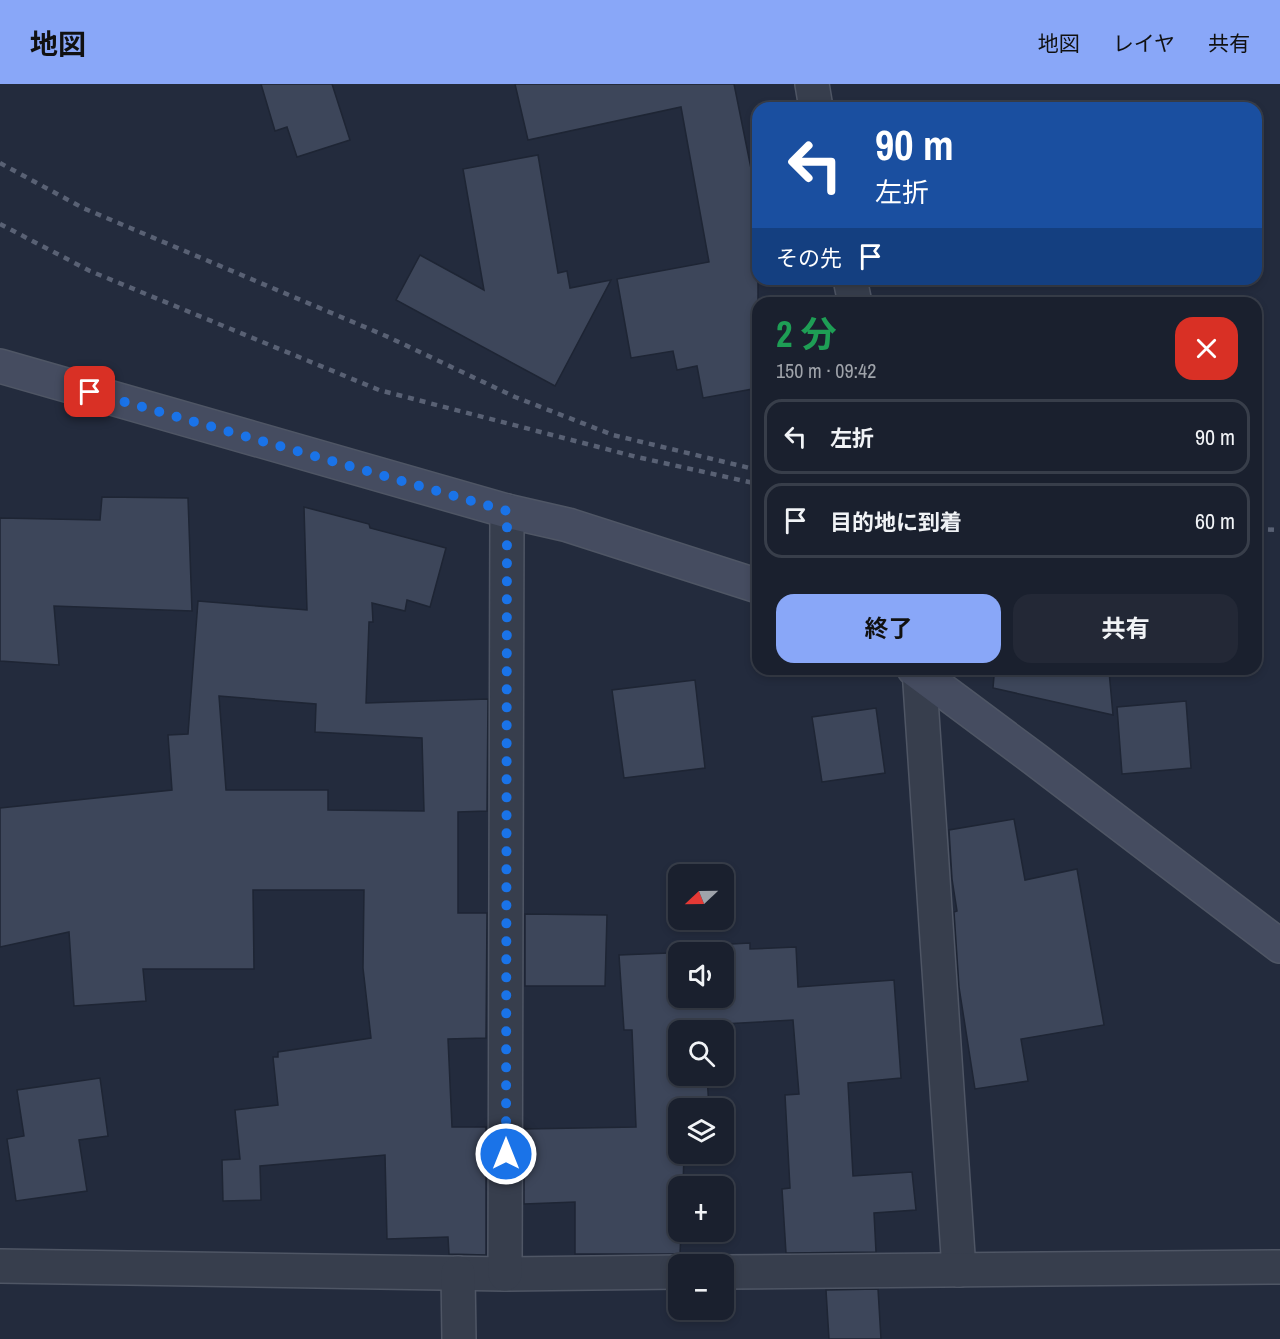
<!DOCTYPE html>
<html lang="ja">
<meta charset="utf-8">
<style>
body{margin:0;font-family:"Archivo Narrow","Noto Sans JP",sans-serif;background:#232836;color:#f1f3f6;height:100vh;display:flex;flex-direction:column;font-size:22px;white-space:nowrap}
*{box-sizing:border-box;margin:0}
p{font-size:20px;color:#9fa3aa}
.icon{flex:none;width:33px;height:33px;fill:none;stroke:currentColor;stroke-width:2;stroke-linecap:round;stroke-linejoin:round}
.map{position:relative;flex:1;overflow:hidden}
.side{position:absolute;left:752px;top:213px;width:510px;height:378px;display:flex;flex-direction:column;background:#1a202e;border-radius:18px;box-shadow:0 3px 9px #0003,0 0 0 2px #383e4a}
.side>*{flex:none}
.banner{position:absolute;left:752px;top:18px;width:510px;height:183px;border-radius:18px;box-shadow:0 3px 9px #0003,0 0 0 2px #383e4a;background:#1a4fa0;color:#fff;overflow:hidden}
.needle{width:39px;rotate:248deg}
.buttons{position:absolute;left:668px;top:780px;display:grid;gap:12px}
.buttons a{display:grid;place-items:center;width:66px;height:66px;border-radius:12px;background:#1a202e;box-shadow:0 3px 9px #0003,0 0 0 2px #383e4a;font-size:30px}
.pin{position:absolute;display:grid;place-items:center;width:51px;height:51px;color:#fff;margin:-26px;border-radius:12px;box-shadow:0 3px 9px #0006}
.me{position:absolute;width:66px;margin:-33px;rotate:0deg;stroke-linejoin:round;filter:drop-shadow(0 0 4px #0008)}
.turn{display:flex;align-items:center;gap:21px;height:126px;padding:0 24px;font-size:27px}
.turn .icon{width:78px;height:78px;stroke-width:2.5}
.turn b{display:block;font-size:42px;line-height:51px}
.then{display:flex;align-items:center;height:57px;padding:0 24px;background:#0003;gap:12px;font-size:22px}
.round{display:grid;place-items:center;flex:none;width:63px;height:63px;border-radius:18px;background:#232836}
.headline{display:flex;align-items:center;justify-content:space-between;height:102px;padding:0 24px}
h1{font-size:36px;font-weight:700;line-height:45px;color:#1e9e55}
.button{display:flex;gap:12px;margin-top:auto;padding:12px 24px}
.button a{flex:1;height:69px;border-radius:18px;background:#89a7f8;color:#111;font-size:24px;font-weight:700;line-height:69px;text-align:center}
.button a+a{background:#232836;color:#f1f3f6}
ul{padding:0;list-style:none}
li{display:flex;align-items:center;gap:18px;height:75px;margin:0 12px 9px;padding:0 12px;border:3px solid #383e4a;border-radius:18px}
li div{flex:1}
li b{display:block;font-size:22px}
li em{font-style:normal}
header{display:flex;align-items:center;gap:36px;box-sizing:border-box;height:84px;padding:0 30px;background:#89a7f8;color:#111}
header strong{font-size:28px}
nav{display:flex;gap:33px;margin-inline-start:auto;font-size:21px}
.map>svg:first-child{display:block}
</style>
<header>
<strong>地図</strong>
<nav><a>地図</a><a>レイヤ</a><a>共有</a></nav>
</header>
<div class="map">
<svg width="1280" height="1255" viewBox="0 0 1280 1255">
<rect width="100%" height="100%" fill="#232b3d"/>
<!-- building -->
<g fill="#3d465a" stroke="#1e2534" stroke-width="1.5" fill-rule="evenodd">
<polygon points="261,0 332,0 350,56 297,73 287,43 275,47"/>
<polygon points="515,0 734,0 758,119 758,304 703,314 697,282 677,286 673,267 631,274 617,195 709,178 681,23 528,56"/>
<polygon points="538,71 558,189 567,187 570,204 611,196 555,302 396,216 420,171 484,206 463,85"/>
<polygon points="102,413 188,414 192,527 54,522 59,581 0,577 0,434 100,436"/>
<path d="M 304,423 L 369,440 L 370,444 L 446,464 L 430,523 L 407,516 L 405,527 L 372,519 L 373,538 L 369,538 L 366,619 L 488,615 L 487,727 L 458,728 L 458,829 L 487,829 L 486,954 L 448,955 L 452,1043 L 486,1043 L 486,1171 L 449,1170 L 448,1153 L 387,1155 L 385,1071 L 260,1082 L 261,1116 L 223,1117 L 222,1076 L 240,1075 L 235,1026 L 278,1021 L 273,973 L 278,973 L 278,968 L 371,954 L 363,884 L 364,806 L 253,806 L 254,885 L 143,885 L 146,917 L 74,922 L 69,848 L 0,863 L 0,724 L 172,706 L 168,651 L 188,650 L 198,517 L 307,526 ZM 219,612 L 316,620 L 315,648 L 422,654 L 424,727 L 328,726 L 328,706 L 226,706 Z"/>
<polygon points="1109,587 1113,631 993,604 994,592"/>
<polygon points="695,596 705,684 624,694 612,606"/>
<polygon points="1186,617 1191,684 1122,690 1117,623"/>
<polygon points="876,624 885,689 822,698 812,633"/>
<polygon points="1014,735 1025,796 1077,785 1104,941 1021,955 1028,997 975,1005 959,903 954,828 957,827 952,795 949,746"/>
<polygon points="525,830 607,831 605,902 525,902"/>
<path d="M 750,859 L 750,865 L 796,863 L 798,903 L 894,896 L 901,994 L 848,999 L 853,1092 L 912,1088 L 916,1126 L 874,1129 L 876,1168 L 786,1169 L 782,1105 L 790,1104 L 785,1011 L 799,1010 L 793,936 L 705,941 L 705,946 L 678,946 L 678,992 L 707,992 L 709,1024 L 678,1024 L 678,1070 L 684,1070 L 683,1102 L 678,1102 L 678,1148 L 681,1148 L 680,1170 L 575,1170 L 575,1118 L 524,1120 L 524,1045 L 636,1043 L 632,946 L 624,946 L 619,871 L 694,868 L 694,862 ZM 678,868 L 723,868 L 723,914 L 678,914 Z"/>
<polygon points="100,994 108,1052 79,1056 87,1107 16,1117 7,1055 24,1052 17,1006"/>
<polygon points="878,1205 881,1255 829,1255 826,1206"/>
</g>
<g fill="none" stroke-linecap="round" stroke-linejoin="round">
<defs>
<g id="street">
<polyline points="812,0 816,24"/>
<polyline points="850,195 855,219"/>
<polyline points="919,585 959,1186"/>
<polyline points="0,1182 505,1190 678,1188"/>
<polyline points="723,1188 1280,1183"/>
<polyline points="458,1189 459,1255"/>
<polyline points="505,1190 507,427"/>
</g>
<g id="secondary">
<polyline points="0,282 507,427 568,441 758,502"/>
<polyline points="914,585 1036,676 1280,862"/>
</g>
</defs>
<!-- street casing -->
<use href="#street" stroke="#4f5665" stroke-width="36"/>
<!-- secondary casing -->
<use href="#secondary" stroke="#4f5665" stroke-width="36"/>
<!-- street -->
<use href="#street" stroke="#373e4d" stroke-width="33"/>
<!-- secondary -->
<use href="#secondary" stroke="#454c60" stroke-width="33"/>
<!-- rail -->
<g stroke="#596174" stroke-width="4.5" stroke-dasharray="6 6" stroke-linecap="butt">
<polyline points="0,79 83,124 386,252 515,313 613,351 758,386"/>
<polyline points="0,140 90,187 379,306 637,373 758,400"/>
<polyline points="1256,445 1280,446"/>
</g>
</g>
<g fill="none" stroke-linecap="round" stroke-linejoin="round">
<!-- route -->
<polyline stroke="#1a73e8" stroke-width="10" stroke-dasharray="0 18" points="90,308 507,427 506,1070"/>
</g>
</svg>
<div class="buttons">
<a><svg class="needle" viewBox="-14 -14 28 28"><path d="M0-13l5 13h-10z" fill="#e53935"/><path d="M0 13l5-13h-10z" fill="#9fa3aa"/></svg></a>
<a><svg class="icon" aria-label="sound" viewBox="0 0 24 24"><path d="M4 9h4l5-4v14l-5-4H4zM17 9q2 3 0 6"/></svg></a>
<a><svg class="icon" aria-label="search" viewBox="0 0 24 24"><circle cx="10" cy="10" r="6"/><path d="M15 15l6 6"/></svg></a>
<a><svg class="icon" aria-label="layers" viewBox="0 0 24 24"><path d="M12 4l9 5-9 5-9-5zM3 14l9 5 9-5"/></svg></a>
<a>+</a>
<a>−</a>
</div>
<div class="pin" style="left:90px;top:308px;background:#d93025"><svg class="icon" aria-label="arrive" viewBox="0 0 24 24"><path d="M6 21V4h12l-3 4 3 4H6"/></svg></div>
<svg class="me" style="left:506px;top:1070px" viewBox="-20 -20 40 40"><circle r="17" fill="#1a73e8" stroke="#fff" stroke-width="3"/><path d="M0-11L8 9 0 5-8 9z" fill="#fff"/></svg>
<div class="banner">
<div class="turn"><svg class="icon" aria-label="left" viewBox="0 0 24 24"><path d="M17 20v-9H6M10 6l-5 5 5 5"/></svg><div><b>90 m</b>左折</div></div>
<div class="then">その先<svg class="icon" aria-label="arrive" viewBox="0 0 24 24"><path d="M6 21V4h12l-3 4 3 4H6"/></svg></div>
</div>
<section class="side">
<div class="headline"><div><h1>2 分</h1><p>150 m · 09:42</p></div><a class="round" style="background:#d93025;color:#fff"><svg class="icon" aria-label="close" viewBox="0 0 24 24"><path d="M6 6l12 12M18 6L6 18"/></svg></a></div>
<ul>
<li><svg class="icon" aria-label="left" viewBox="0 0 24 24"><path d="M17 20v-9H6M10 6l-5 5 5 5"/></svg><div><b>左折</b></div><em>90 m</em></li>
<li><svg class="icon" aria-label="arrive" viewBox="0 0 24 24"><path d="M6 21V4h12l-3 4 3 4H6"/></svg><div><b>目的地に到着</b></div><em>60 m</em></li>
</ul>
<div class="button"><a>終了</a><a>共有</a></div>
</section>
</div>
